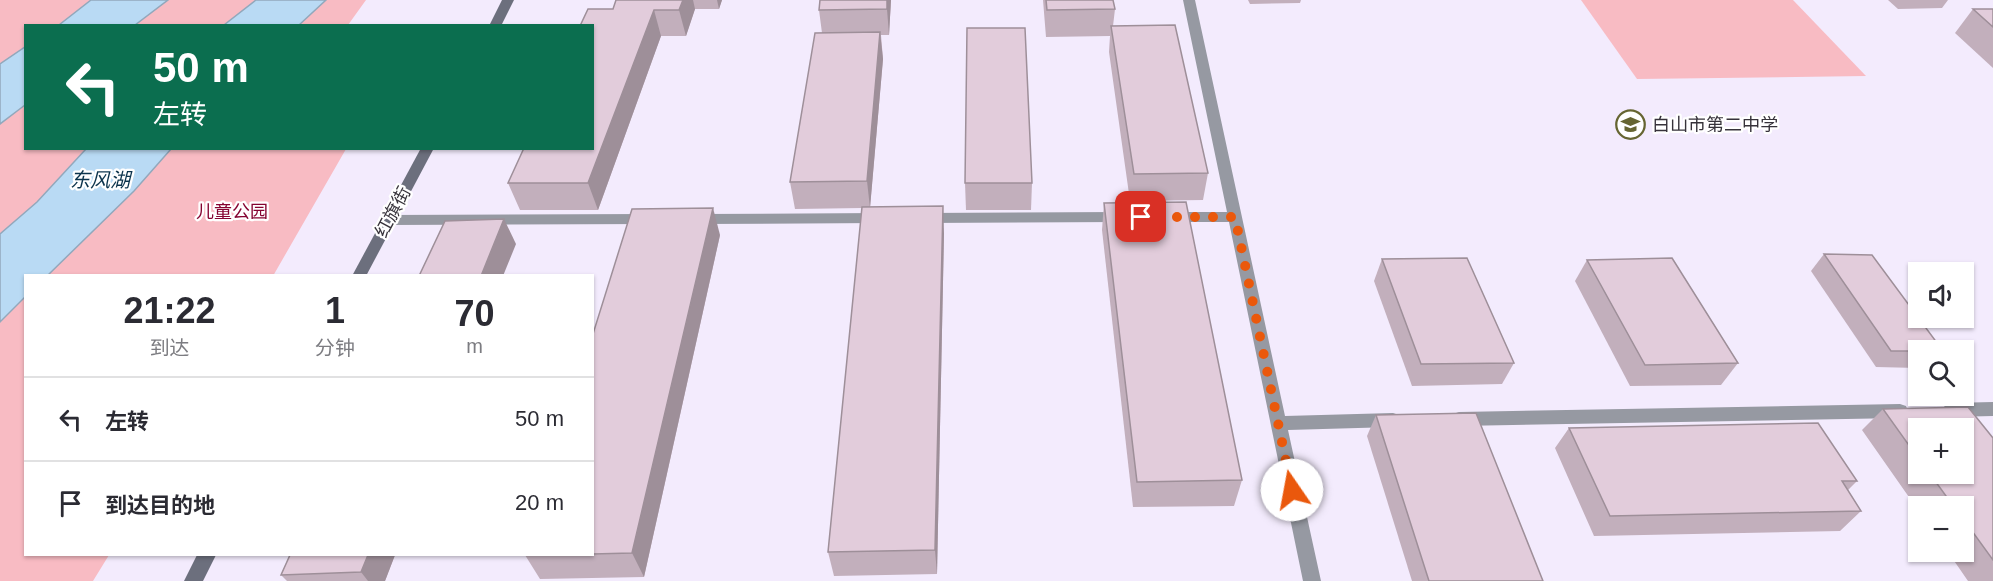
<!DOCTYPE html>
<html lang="zh">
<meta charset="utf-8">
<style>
body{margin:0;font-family:Arial,"Noto Sans SC",sans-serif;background:#f7f7f7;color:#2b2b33;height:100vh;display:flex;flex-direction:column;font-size:22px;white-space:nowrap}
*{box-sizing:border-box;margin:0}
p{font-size:20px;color:#7c7c81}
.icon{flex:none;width:33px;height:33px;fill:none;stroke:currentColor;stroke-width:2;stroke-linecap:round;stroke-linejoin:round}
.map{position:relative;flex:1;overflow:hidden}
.details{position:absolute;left:24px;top:274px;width:570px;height:282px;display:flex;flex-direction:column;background:#fff;border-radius:0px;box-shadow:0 2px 4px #0004}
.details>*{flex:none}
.guide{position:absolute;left:24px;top:24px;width:570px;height:126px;border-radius:0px;box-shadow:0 2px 4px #0004;background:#0b6e4f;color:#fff;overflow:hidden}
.fabs{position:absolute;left:1908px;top:262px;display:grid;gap:12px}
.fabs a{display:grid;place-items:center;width:66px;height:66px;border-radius:0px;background:#fff;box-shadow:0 2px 4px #0004;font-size:30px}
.pin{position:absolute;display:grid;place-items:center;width:51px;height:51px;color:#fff;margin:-26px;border-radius:12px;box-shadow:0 3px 9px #0006}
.me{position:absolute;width:66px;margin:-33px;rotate:348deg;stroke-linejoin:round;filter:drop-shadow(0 0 4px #0008)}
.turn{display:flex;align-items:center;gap:21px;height:126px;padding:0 30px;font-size:27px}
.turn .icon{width:78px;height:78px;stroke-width:2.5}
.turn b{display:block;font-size:42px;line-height:51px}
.eta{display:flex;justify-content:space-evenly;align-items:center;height:102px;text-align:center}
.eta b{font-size:36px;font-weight:600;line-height:42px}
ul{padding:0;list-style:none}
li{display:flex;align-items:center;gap:18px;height:84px;padding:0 30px;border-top:2px solid #e1e1e2}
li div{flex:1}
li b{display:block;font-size:22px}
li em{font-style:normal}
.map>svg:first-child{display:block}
</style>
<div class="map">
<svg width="1993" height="581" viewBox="0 0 1993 581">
<rect width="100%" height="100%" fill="#f3ebfd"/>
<!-- green -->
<g fill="#f8bbc3">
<polygon points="0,0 366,0 348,25 26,26 26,148 346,149 273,276 26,276 26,555 109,555 93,581 0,581"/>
<polygon points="1581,0 1793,0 1866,76 1637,79"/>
</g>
<!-- water -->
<g fill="#b9daf4" stroke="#92a8bc" stroke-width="1.5">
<polygon points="91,0 168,0 135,25 59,25"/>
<polygon points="256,0 326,0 299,25 224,25"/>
<polygon points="25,47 25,105 0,124 0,64"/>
<polygon points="86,149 171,149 134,191 47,276 26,276 25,297 0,322 0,234 37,202"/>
</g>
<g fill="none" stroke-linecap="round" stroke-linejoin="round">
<!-- street -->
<g fill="#9699a2" fill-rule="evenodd">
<polygon points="1183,0 1195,0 1285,416 1393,413 1399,415 1401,420 1399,425 1393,427 1288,430 1321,581 1303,581 1229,222 1169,222 1162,217 1169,212 1227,212"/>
<polygon points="1121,212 1128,217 1121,222 923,223 916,218 923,213"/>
<polygon points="881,213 888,218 881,223 698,224 691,219 698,214"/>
<polygon points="650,214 657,219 650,224 389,225 382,220 389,215"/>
<polygon points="1993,402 1993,416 1951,417 1945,415 1943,410 1945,405 1951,403"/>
<polygon points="1900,404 1906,406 1908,411 1906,416 1900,418 1459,426 1453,424 1451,419 1453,414 1459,412"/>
</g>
<!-- secondary -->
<g fill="#6c6f7d" fill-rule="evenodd">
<polygon points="502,0 514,0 501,26 489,26"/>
<polygon points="421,148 434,148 366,276 352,276"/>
<polygon points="197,555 216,555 203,581 184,581"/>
</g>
</g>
<!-- wall -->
<g fill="#c2afbc" fill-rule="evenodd">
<polygon points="616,0 722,0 719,9 695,9 686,36 661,36 598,210 520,210 508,183 613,9"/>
<polygon points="820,0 891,0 889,35 881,35 883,59 870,207 944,233 937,574 834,576 828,552 862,208 795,209 790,182 822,33 819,10"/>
<polygon points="1043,0 1113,0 1115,9 1113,26 1208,173 1203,200 1130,201 1109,52 1110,36 1046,37"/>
<polygon points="1248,0 1301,0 1300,3 1250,4"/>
<polygon points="1888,0 1948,0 1942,8 1898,9"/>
<polygon points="1973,9 1993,9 1993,68 1955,33"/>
<polygon points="965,183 1032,183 1031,210 966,210"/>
<polygon points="1104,203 1242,480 1234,506 1133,507 1102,230"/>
<polygon points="720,235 644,577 540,579 525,555 592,555 592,337"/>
<polygon points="1824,254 1918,351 1918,368 1876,367 1811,271"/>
<polygon points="1382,259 1514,363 1502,384 1412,386 1374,281"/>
<polygon points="1587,260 1738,363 1721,385 1630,386 1575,281"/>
<path d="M 1883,409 L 1993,438 L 1993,581 L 1968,581 L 1948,552 L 1964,552 L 1964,507 L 1918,507 L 1918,510 L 1862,430 ZM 1918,429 L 1964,474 L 1918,474 Z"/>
<polygon points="1376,415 1543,581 1412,581 1367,436"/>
<polygon points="1569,428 1857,481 1848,490 1861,511 1840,531 1594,536 1555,448"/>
<polygon points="290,555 395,555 385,581 287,581 281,575"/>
</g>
<!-- shaded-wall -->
<g fill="#9e8f99">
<polygon points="683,0 693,0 695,9 686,36 679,10"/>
<polygon points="717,0 722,0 719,9"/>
<polygon points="887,0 891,0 889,35 887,9"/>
<polygon points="654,10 661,36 598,210 588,183"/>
<polygon points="880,32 883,59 870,208 867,181"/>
<polygon points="943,206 944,233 937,574 935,550"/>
<polygon points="713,208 720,235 644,577 632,553"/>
<polygon points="504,219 516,244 503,276 481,276"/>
<polygon points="368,555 395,555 385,581 368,581 361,572"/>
</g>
<!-- building -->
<g fill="#e2ccdb" stroke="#9e8f99" stroke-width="1.5">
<polygon points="616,0 683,0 679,10 654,10 588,183 508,183 524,148 592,148 592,26 580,26 588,9 613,9"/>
<polygon points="820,0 887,0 887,9 819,10"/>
<polygon points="1046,0 1113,0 1115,9 1047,10"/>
<polygon points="1973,9 1993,9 1993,27"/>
<polygon points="1175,25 1208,173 1134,174 1111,26"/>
<polygon points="967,28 1025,28 1032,183 965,183"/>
<polygon points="880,32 867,181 790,182 815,33"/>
<polygon points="1186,202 1242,480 1137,482 1104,203"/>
<polygon points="943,206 935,550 828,552 862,207"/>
<polygon points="713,208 632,553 592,554 592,337 632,209"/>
<polygon points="504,219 481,276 419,276 445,221"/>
<polygon points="1824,254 1872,255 1943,351 1891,351"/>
<polygon points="1467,258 1514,363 1421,364 1382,259"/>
<polygon points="1672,258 1738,363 1645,365 1587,260"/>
<polygon points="1968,407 1993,438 1993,560 1964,520 1964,507 1954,507 1930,474 1964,474 1964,429 1918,429 1918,458 1883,409"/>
<polygon points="1476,413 1543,581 1429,581 1376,415"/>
<polygon points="1818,423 1857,481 1842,481 1861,511 1610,516 1569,428"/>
<polygon points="290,555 368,555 361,572 281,575"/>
</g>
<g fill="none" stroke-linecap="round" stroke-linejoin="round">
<!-- route -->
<polyline stroke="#ea580c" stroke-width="10" stroke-dasharray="0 18" points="1141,217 1235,217 1292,490"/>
</g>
<!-- icons -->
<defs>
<symbol id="school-ring" viewBox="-11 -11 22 22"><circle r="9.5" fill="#fff" stroke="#666532" stroke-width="1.5"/><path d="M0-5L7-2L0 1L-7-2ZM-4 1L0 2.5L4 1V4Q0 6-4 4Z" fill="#666532"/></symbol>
</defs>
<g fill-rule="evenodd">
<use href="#school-ring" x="1614" y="108" width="33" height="33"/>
</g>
<g text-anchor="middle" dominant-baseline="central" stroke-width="4.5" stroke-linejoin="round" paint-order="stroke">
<!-- poi labels -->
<g font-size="18" fill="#36323a" stroke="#fff" text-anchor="start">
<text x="1652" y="125">白山市第二中学</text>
</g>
<!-- park labels -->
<g font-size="18" fill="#850432" stroke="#fff">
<text x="232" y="212">儿童公园</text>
</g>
<!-- street labels -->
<g font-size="18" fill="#36323a" stroke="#fff">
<text transform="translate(393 212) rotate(-62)">红旗街</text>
</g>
<!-- water labels -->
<g font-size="20" font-style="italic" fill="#0b334c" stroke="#fff">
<text x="100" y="180">东风湖</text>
</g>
</g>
</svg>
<div class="fabs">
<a><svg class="icon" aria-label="sound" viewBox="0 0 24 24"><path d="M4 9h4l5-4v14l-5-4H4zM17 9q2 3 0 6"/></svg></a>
<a><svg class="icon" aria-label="search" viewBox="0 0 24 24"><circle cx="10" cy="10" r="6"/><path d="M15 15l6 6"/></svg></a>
<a>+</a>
<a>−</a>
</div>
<div class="pin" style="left:1141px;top:217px;background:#d93025"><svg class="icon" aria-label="arrive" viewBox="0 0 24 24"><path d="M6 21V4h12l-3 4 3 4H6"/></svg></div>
<svg class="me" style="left:1292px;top:490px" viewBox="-20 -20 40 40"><circle r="19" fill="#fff"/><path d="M0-13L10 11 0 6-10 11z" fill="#ea580c"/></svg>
<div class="guide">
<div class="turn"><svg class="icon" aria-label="left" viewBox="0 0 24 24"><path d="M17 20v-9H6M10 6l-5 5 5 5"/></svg><div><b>50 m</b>左转</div></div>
</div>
<section class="details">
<div class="eta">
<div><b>21:22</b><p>到达</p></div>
<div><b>1</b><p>分钟</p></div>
<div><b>70</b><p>m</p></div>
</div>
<ul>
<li><svg class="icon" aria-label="left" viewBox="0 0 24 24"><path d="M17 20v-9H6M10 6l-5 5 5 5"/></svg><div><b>左转</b></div><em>50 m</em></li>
<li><svg class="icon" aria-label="arrive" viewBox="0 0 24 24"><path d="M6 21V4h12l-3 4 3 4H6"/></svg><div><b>到达目的地</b></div><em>20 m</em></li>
</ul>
</section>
</div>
